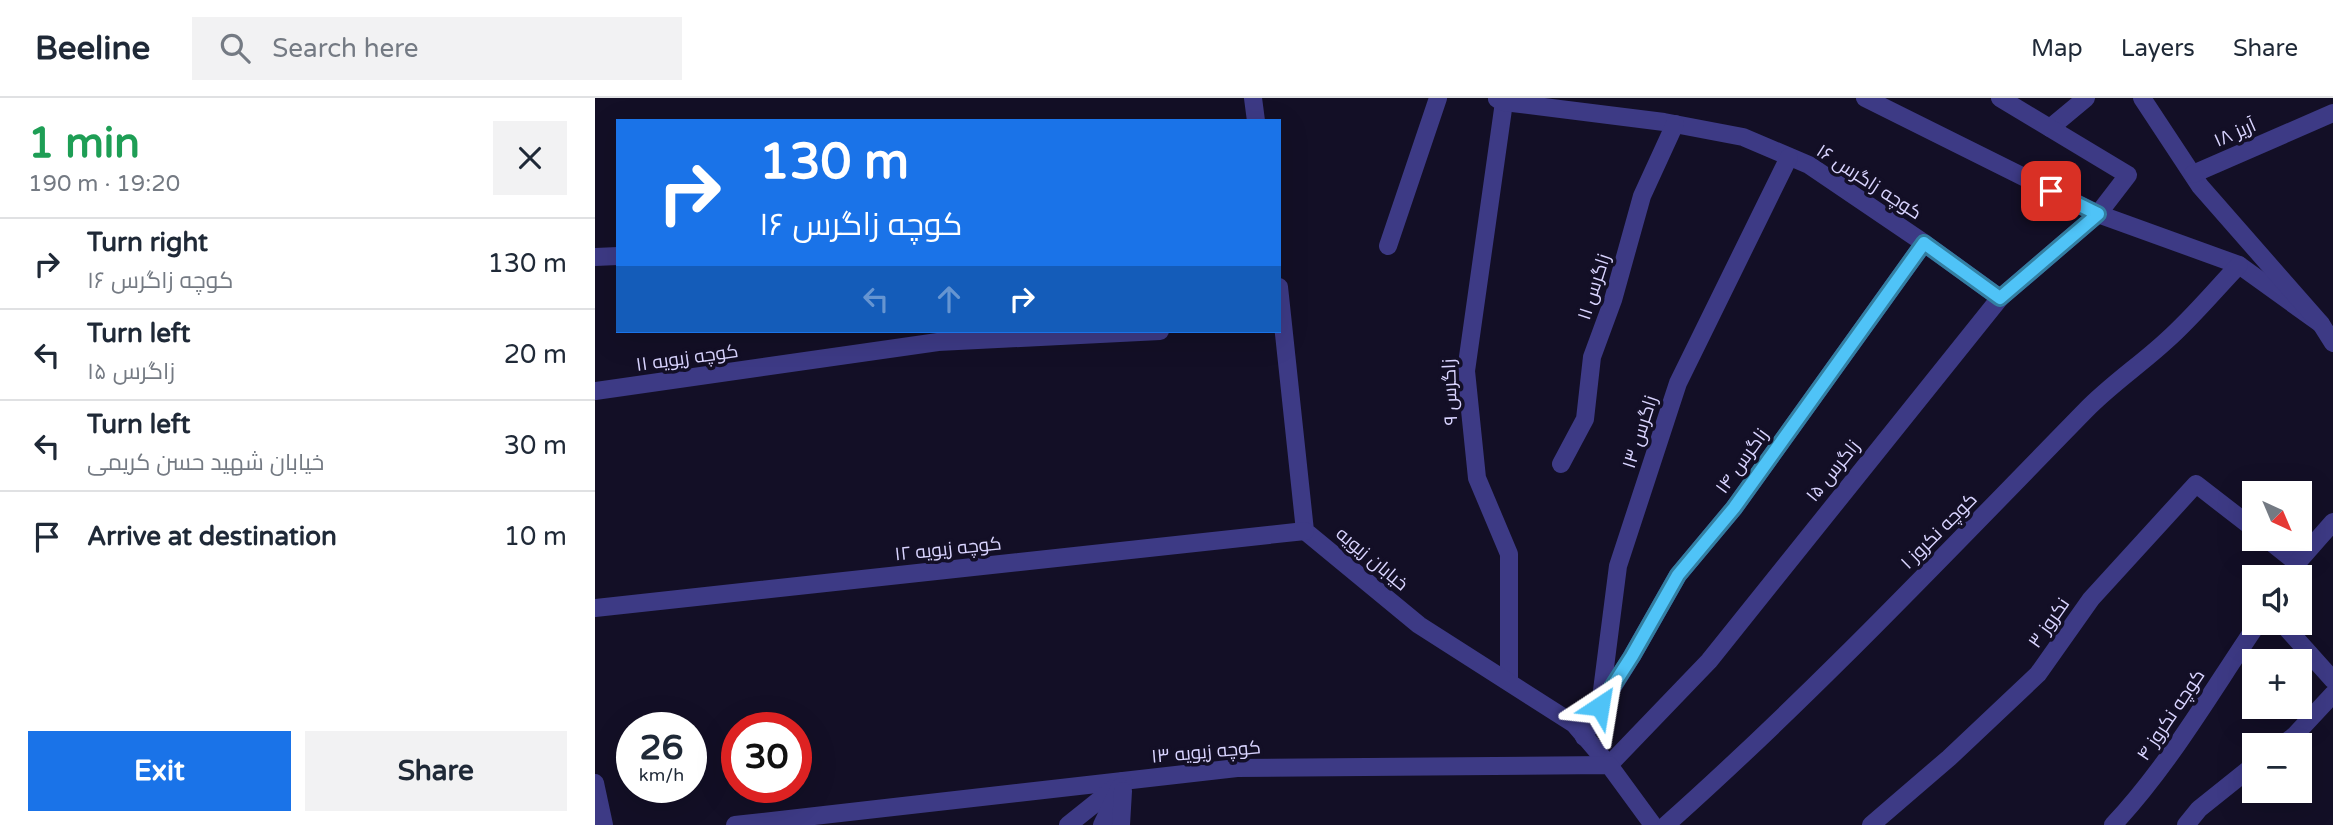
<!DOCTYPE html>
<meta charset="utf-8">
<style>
body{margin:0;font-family:"Varela Round",Cairo,sans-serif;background:#f2f2f3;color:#1f2937;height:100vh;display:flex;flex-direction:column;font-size:26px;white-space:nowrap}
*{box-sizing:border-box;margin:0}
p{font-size:23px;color:#747a83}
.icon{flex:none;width:38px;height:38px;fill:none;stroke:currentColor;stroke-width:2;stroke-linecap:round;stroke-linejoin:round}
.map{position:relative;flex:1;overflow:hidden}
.side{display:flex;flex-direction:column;background:#fff;width:595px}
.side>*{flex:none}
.top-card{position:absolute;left:21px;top:21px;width:665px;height:214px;border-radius:0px;box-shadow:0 7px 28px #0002;background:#1a73e8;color:#fff;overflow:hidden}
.needle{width:46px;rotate:136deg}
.buttons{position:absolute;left:1647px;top:383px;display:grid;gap:14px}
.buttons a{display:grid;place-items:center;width:70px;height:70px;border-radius:0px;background:#fff;box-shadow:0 7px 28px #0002;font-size:35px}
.speed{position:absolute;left:21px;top:614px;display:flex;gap:14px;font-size:35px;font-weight:700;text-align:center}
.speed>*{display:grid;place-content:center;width:91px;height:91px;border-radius:50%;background:#fff;box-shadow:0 7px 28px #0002;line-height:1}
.speed small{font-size:18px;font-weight:400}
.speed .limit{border:10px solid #d22;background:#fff;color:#111}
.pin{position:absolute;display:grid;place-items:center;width:60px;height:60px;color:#fff;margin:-30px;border-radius:14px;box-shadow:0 4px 10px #0006}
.me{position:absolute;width:77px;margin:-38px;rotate:33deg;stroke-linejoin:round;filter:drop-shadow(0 0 5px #0008)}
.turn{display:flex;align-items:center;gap:24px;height:147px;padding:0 28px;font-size:32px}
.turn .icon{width:91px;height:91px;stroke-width:2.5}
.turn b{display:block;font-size:49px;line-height:60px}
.lanes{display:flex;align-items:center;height:66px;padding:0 28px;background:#0003;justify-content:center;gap:35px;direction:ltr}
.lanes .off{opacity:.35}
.round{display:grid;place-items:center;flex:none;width:74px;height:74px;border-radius:0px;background:#f2f2f3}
.overview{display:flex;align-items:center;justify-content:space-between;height:119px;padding:0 28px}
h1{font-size:42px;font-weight:700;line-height:52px;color:#1e9e55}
.action{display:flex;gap:14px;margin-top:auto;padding:14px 28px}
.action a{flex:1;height:80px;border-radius:0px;background:#1a73e8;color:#fff;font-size:28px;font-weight:700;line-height:80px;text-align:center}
.action a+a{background:#f2f2f3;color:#1f2937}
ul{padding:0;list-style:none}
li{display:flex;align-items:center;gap:21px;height:91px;padding:0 28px;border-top:2px solid #e0e1e3}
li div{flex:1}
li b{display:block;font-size:26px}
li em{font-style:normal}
header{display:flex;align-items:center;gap:42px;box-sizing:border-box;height:98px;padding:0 35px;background:#fff;border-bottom:2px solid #e0e1e3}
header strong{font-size:33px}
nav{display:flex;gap:38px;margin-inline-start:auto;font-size:24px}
.search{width:490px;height:63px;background:#f2f2f3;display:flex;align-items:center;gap:18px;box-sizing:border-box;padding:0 24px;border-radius:0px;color:#747a83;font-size:26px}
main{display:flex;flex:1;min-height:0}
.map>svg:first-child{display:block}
</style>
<header>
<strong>Beeline</strong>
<div class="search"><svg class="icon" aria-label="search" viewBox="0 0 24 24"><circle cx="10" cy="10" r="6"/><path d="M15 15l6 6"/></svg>Search here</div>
<nav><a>Map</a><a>Layers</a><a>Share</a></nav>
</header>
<main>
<section class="side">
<div class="overview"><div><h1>1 min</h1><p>190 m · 19:20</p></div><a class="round"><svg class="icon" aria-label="close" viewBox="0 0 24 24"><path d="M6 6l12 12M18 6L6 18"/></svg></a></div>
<ul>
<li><svg class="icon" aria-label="right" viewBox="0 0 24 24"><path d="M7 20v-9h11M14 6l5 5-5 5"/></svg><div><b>Turn right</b><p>کوچه زاگرس ۱۶</p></div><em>130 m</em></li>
<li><svg class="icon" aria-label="left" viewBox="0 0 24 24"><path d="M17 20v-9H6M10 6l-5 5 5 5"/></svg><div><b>Turn left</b><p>زاگرس ۱۵</p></div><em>20 m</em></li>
<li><svg class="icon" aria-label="left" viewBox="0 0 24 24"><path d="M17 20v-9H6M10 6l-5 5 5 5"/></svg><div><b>Turn left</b><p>خیابان شهید حسن کریمی</p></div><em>30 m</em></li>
<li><svg class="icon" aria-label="arrive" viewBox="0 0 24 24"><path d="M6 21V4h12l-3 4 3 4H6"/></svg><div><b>Arrive at destination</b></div><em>10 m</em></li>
</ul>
<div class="action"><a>Exit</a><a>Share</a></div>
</section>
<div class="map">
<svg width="1738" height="727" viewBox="0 0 1738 727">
<rect width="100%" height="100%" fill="#130f26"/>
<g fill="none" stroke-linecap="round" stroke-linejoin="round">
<!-- minor -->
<g stroke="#3d3a85" stroke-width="18">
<polyline points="658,0 661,23"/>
<polyline points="912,0 909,4 871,273 882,380 914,456 914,584"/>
<polyline points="1270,0 1503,116 1644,167 1726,226"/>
<polyline points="1547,0 1605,88 1726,226 1738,245"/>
<polyline points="902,1 909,4 1069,24 1148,39 1214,67 1329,145 1405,200"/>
<polyline points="1455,30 1491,0"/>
<polyline points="1598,76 1738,15"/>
<polyline points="793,148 843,0"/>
<polyline points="0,159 23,158"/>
<polyline points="684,189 710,433 824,527 979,626 1014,667 1114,563 1405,200 1503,116 1533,77 1405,0"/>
<polyline points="0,293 343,244 565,233"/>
<polyline points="966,366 990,321 997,259 1018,202 1047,98 1080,26"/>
<polyline points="1672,441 1702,465"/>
<polyline points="1693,480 1702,465 1738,424"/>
<polyline points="0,510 710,433"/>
<polyline points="1687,525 1738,582"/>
<polyline points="1009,603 1037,558 1083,477 1139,410 1329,145"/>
<polyline points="989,639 1005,608 1023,468 1083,285 1194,59"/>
<polyline points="1686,648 1699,638 1738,596"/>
<polyline points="0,685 9,727"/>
<polyline points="140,727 642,670 1014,667 1058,727"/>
<polyline points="473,727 528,683"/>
<polyline points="507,727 525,689"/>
<polyline points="526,727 528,693"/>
<path d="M 1071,727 C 1218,596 1353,453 1490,313 C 1515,287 1545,267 1571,243 C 1597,220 1620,192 1644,167"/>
<polyline points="1276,727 1354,660 1443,576 1496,501 1601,386 1659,431"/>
<path d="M 1518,727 C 1575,666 1616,594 1663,525"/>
<polyline points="1591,727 1604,711 1659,667"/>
</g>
</g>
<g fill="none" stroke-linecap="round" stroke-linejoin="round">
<defs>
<polyline id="route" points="1005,608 1037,558 1083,477 1139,410 1329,145 1405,200 1503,116 1456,93"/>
</defs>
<!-- route casing -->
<use href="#route" stroke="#337fa1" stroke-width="18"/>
<!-- route -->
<use href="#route" stroke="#4fc3f7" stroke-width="12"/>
</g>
<g text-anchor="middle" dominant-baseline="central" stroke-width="7" stroke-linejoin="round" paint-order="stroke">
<!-- street labels -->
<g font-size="19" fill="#d9d4ff" stroke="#130f26">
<text transform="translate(1640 35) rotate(-24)">آریز ۱۸</text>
<text transform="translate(1274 84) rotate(33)">کوچه زاگرس ۱۶</text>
<text transform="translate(999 189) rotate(-72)">زاگرس ۱۱</text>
<text transform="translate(92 260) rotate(-8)">کوچه زیویه ۱۱</text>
<text transform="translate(855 294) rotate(-92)">زاگرس ۹</text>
<text transform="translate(1045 334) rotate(-72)">زاگرس ۱۳</text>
<text transform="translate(1147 363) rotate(-54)">زاگرس ۱۴</text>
<text transform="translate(1238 373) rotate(-51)">زاگرس ۱۵</text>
<text transform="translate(1344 433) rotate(-45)">کوچه نکروز ۱</text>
<text transform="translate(353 451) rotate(-6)">کوچه زیویه ۱۲</text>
<text transform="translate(777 461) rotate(40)">خیابان زیویه</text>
<text transform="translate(1454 525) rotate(-55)">نکروز ۳</text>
<text transform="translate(1576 617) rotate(-56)">کوچه نکروز ۴</text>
<text transform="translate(611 654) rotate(-5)">کوچه زیویه ۱۳</text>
</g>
</g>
</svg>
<div class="buttons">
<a><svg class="needle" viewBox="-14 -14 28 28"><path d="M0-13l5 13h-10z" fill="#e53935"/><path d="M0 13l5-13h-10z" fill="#747a83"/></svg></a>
<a><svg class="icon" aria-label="sound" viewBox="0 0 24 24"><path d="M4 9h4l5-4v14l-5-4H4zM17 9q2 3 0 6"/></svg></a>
<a>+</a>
<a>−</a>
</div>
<div class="speed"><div>26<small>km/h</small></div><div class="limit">30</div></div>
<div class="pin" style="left:1456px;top:93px;background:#d93025"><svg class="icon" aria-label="arrive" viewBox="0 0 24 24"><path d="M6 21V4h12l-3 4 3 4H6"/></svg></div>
<svg class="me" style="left:1005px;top:608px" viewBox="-20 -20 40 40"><path d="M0-17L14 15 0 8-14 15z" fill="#4fc3f7" stroke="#fff" stroke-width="4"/></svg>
<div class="top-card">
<div class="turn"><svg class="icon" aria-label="right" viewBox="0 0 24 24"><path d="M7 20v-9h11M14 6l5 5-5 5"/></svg><div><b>130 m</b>کوچه زاگرس ۱۶</div></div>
<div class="lanes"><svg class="icon off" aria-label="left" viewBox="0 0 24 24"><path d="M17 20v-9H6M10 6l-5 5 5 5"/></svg><svg class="icon off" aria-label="ahead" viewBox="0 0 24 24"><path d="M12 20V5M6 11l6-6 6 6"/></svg><svg class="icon" aria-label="right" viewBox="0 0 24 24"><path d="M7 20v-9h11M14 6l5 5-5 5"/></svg></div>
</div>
</div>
</main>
